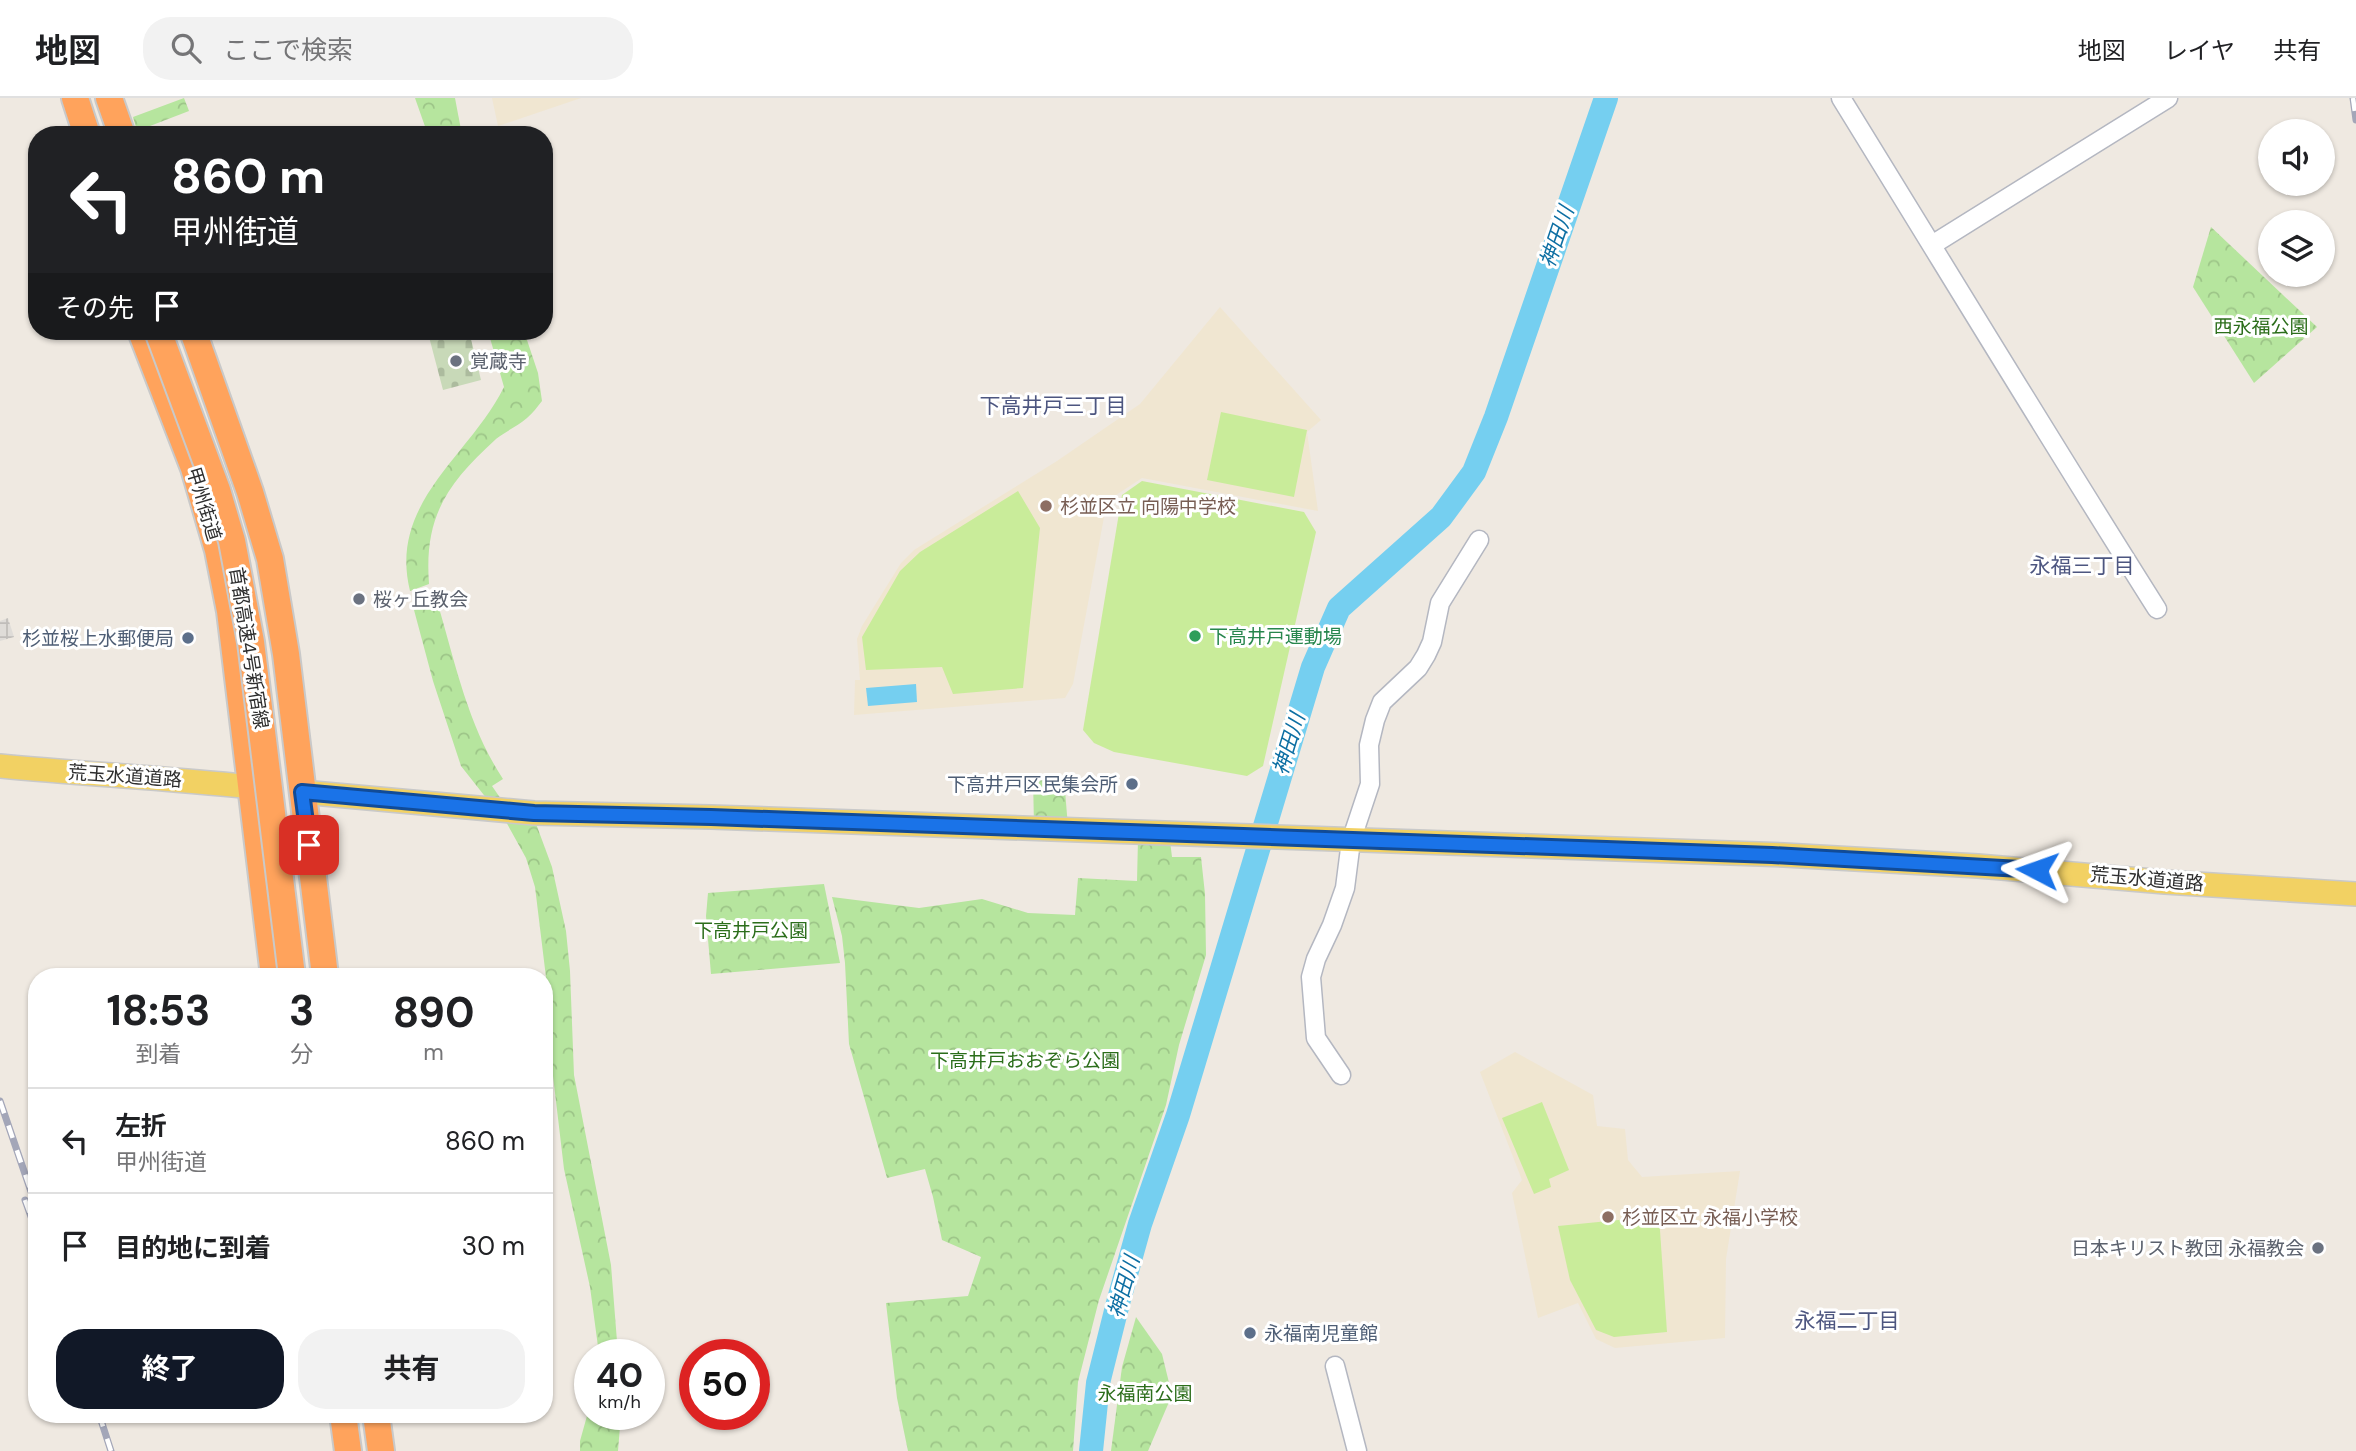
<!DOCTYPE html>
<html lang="ja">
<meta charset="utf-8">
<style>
body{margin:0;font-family:"DM Sans","Noto Sans JP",sans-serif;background:#f2f2f2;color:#202124;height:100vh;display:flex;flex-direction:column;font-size:26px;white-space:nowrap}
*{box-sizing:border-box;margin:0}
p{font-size:23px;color:#757577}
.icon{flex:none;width:38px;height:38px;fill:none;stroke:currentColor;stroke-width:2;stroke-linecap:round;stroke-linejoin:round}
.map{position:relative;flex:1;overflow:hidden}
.sheet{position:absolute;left:28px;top:870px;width:525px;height:455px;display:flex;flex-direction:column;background:#fff;border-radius:28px;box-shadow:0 2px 5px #0004}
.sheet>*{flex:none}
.top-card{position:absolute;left:28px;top:28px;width:525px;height:214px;border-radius:28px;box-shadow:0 2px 5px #0004;background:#202124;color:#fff;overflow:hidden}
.fabs{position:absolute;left:2258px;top:21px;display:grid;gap:14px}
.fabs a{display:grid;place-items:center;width:77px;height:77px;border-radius:50%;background:#fff;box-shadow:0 2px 5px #0004;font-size:35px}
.speed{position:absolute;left:574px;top:1241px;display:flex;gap:14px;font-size:35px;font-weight:700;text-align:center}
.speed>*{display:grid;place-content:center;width:91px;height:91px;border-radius:50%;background:#fff;box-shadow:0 2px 5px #0004;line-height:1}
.speed small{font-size:18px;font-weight:400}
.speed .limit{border:10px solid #d22;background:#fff;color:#111}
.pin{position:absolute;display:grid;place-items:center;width:60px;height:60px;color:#fff;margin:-30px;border-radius:14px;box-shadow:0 4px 10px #0006}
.me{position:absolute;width:77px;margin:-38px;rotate:274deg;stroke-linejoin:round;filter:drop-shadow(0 0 5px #0008)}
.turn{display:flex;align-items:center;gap:24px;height:147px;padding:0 28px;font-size:32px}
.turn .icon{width:91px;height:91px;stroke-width:2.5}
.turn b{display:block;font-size:49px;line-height:60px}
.then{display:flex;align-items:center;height:66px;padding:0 28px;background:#0003;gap:14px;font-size:26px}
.eta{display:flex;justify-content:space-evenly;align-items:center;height:119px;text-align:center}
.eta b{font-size:42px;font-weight:700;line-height:49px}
.action{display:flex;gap:14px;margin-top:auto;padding:14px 28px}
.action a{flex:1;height:80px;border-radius:28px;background:#111827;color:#fff;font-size:28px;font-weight:700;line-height:80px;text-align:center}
.action a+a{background:#f2f2f2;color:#202124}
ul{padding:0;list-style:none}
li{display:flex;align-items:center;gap:21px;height:105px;padding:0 28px;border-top:2px solid #e0e0e0}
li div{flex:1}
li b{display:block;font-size:26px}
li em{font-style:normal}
header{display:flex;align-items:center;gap:42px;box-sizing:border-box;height:98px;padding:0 35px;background:#fff;border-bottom:2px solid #e0e0e0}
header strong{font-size:33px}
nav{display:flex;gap:38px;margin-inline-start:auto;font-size:24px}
.search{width:490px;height:63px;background:#f2f2f2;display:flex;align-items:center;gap:18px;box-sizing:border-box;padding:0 24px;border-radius:28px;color:#757577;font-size:26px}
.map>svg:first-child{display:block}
</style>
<header>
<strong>地図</strong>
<div class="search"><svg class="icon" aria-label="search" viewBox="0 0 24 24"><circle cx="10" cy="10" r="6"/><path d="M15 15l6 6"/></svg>ここで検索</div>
<nav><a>地図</a><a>レイヤ</a><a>共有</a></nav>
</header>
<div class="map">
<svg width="2356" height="1353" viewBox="0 0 2356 1353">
<defs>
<pattern id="cemetery-stones" width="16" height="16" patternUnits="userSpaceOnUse" patternTransform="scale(1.75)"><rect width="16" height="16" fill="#c8d9b8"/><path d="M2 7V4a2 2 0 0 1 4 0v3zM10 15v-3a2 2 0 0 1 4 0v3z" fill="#acbb9e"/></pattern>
<pattern id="park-crowns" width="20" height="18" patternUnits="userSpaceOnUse" patternTransform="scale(1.75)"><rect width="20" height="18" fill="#b6e59e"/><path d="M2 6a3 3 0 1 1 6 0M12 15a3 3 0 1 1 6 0" fill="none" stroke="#9dc588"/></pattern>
<pattern id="plaza-grid" width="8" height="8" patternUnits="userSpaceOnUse" patternTransform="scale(1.75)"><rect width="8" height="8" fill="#dfdcd8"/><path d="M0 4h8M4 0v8" fill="none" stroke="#c0bdba"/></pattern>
</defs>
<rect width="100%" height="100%" fill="#efe9e1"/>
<!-- education -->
<g fill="#f0e6d1">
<polygon points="492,0 581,0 498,28"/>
<polygon points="1220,209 1321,322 1307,334 1318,413 1142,380 1107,403 1073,586 1065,600 854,617 855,582 860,582 857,541 862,528 901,465 914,452 1057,363 1140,306"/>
<polygon points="1515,954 1593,997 1597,1028 1625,1031 1628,1062 1642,1079 1740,1073 1726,1161 1725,1240 1615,1250 1596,1241 1578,1205 1538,1220 1512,1095 1522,1082 1480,974"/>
</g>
<!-- cemetery -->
<polygon fill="url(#cemetery-stones)" points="410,233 469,233 481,282 443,292 428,235 412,240"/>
<!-- park -->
<g fill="url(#park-crowns)">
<polygon points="184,0 189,13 137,33 133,19"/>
<polygon points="415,0 455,0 462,37 428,37"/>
<polygon points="2211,129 2317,229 2254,285 2193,189"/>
<path d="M 488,233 L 524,233 L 538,275 L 542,303 C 537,309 533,315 527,320 C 518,328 506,333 496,341 C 447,386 424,418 429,486 L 410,493 C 388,404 470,358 504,289 Z"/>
<path d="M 437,503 C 455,564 468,628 503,681 L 492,688 L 503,704 L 487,701 L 461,668 L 433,583 L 414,512 Z"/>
<polygon points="1064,680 1068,729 1034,727 1033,681"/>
<polygon points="505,722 535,723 552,769 566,833 570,873 574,977 611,1167 618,1256 599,1256 590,1189 564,1071 551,961 549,904 535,789 526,760"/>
<polygon points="1138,741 1170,743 1172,759 1201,759 1205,796 1206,857 1179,947 1166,1007 1099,1202 1078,1284 1073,1353 908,1353 897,1300 886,1205 968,1198 981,1159 942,1142 933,1099 925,1071 887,1080 849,946 845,865 842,838 832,799 919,810 982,801 1028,815 1075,817 1078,780 1137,783"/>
<polygon points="824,786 840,865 711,876 706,818 708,795"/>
<polygon points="1136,1219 1162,1256 1172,1297 1148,1353 1111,1353 1122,1269"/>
<polygon points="590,1307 590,1316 621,1316 618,1353 580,1353 580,1343"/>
</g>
<!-- pitch -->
<g fill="#c9ec9a">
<polygon points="1221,314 1307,332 1294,399 1207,382"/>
<polygon points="1142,383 1304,414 1316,434 1263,668 1247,678 1114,654 1094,645 1083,632 1122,397"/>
<polygon points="1018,393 1040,430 1023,590 953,596 942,569 866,572 862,539 900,473 920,454"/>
<polygon points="1542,1004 1569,1072 1549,1081 1551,1089 1534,1096 1502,1020"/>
<polygon points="1659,1118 1667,1234 1614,1239 1596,1232 1570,1182 1558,1128"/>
</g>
<!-- plaza -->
<polygon fill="url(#plaza-grid)" points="8,520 14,539 0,543 0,523"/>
<!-- water -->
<polygon fill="#75cff0" points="916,586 917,604 868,608 866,590"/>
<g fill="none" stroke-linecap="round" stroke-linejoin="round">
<!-- river -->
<polyline stroke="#75cff0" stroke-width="24" points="1091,1353 1098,1285 1118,1205 1140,1126 1178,1017 1313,569 1339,510 1441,419 1474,374 1496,319 1606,0"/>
<defs>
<g id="minor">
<path d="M 1841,0 C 1946,170 2050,342 2157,511"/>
<polyline points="1932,147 2168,0"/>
<polyline points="1341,977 1316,940 1311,879 1316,861 1332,827 1345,790 1351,743 1370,686 1369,647 1375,622 1382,604 1418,570 1426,557 1432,544 1440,505 1479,442"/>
<polyline points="1335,1268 1357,1353"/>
</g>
<g id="major">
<path d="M 0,668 C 84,676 167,680 251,689"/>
<polyline points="302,694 534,715 711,719 1784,757 1978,768 2165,784 2356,796"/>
</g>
<g id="highway">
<polyline points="75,0 87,37"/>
<polyline points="109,0 122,37"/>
<polyline points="141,233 194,370 218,452 230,513 274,878"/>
<polyline points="193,233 250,394 270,461 286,556 325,878"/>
<polyline points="343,1316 348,1353"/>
<polyline points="376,1316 381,1353"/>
</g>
</defs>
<!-- minor casing -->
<use href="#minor" stroke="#b4b7c1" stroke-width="21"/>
<!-- major casing -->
<use href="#major" stroke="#c9c9c9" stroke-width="26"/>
<!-- highway casing -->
<use href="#highway" stroke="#c9c9c9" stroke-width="30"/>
<!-- minor -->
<use href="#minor" stroke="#fff" stroke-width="18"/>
<!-- major -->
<use href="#major" stroke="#f2d163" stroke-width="23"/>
<!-- highway -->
<use href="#highway" stroke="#ffa35c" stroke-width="26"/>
<defs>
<g id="rail">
<polyline points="2353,0 2356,22"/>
<polyline points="0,1003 37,1111"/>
<polyline points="25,1102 37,1135"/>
<polyline points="99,1316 111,1353"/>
</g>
</defs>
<!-- rail casing -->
<use href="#rail" stroke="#a3a6b8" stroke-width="7"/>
<!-- rail -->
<use href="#rail" stroke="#fff" stroke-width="4.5" stroke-dasharray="13" stroke-linecap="butt"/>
<defs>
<polyline id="highway-bridge" points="158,233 217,392 232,443 251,544 292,878"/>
</defs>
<!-- highway-bridge casing -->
<use href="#highway-bridge" stroke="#c9c9c9" stroke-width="30" stroke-linecap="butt"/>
<!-- highway-bridge -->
<use href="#highway-bridge" stroke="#ffa35c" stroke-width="26"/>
</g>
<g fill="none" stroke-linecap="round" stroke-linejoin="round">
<defs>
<polyline id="route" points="309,747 302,694 534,715 711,719 1772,757 2037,772"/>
</defs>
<!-- route casing -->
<use href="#route" stroke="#114b97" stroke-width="18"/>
<!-- route -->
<use href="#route" stroke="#1a73e8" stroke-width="12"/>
</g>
<!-- markers -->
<g fill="#6b7280" stroke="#fff" stroke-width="2.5">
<circle cx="456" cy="263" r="7"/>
<circle cx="359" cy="501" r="7"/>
<circle cx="2318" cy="1150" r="7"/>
</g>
<g fill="#8d6e63" stroke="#fff" stroke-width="2.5">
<circle cx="1046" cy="408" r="7"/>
<circle cx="1608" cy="1119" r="7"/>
</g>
<circle fill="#2e9e5b" stroke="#fff" stroke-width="2.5" cx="1195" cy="538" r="7"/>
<g fill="#5c6f8a" stroke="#fff" stroke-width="2.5">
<circle cx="188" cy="540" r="7"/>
<circle cx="1132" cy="686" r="7"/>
<circle cx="1250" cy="1235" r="7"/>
</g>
<g text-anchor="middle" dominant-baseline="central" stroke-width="6" stroke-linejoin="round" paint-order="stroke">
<!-- park labels -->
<g font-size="19" fill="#2c6e1b" stroke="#fff">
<text x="2261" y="228">西永福公園</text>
<text x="751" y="832">下高井戸公園</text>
<text x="1025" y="962">下高井戸おおぞら公園</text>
<text x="1145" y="1295">永福南公園</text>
</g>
<!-- worship labels -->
<g font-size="19" fill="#5b616d" stroke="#fff" text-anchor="start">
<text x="470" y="263">覚蔵寺</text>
<text x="373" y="501">桜ヶ丘教会</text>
<text x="2304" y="1150" text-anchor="end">日本キリスト教団 永福教会</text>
</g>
<!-- street labels -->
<g font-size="19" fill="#2e2e2e" stroke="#fff">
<text transform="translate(204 406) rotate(73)">甲州街道</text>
<text transform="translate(249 550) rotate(81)">首都高速4号新宿線</text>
<text transform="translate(125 678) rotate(4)">荒玉水道道路</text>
<text transform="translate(2147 781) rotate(5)">荒玉水道道路</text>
</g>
<!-- education labels -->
<g font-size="19" fill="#785e54" stroke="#fff" text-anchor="start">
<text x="1060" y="408">杉並区立 向陽中学校</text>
<text x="1622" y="1119">杉並区立 永福小学校</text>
</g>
<!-- leisure labels -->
<g font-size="19" fill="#27864d" stroke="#fff" text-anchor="start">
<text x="1209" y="538">下高井戸運動場</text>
</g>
<!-- service labels -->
<g font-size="19" fill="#4e5e75" stroke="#fff" text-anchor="end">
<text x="174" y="540">杉並桜上水郵便局</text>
<text x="1118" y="686">下高井戸区民集会所</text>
<text x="1264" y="1235" text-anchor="start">永福南児童館</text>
</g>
<!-- water labels -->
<g font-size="21" font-style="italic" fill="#0d6fa3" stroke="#fff">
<text transform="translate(1557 139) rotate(-71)">神田川</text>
<text transform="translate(1289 646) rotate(-73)">神田川</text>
<text transform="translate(1124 1189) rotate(-74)">神田川</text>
</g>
<!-- neighbourhood labels -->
<g font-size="21" fill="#4d5680" stroke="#fff">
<text x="1053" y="308">下高井戸三丁目</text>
<text x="2082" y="468">永福三丁目</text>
<text x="1847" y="1223">永福二丁目</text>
</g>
</g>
</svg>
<div class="fabs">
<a><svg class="icon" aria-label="sound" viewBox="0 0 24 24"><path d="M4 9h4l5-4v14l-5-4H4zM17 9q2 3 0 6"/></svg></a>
<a><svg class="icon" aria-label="layers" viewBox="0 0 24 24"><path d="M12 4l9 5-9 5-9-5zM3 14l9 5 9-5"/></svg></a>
</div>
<div class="speed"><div>40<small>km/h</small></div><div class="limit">50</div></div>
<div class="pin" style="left:309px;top:747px;background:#d93025"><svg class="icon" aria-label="arrive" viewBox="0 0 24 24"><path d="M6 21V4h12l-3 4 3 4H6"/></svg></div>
<svg class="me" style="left:2037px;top:772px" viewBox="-20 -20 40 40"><path d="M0-17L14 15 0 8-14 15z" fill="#1a73e8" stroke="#fff" stroke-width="4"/></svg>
<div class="top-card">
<div class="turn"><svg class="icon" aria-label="left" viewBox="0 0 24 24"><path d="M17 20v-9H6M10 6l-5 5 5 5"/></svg><div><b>860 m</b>甲州街道</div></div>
<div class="then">その先<svg class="icon" aria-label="arrive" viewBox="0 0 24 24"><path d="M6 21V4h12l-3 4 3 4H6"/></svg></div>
</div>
<section class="sheet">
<div class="eta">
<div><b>18:53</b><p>到着</p></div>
<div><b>3</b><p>分</p></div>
<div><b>890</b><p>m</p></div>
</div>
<ul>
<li><svg class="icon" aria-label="left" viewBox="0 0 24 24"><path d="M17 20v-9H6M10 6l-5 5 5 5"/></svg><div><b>左折</b><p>甲州街道</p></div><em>860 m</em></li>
<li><svg class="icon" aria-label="arrive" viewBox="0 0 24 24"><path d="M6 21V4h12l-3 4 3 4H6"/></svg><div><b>目的地に到着</b></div><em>30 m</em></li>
</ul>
<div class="action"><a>終了</a><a>共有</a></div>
</section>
</div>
